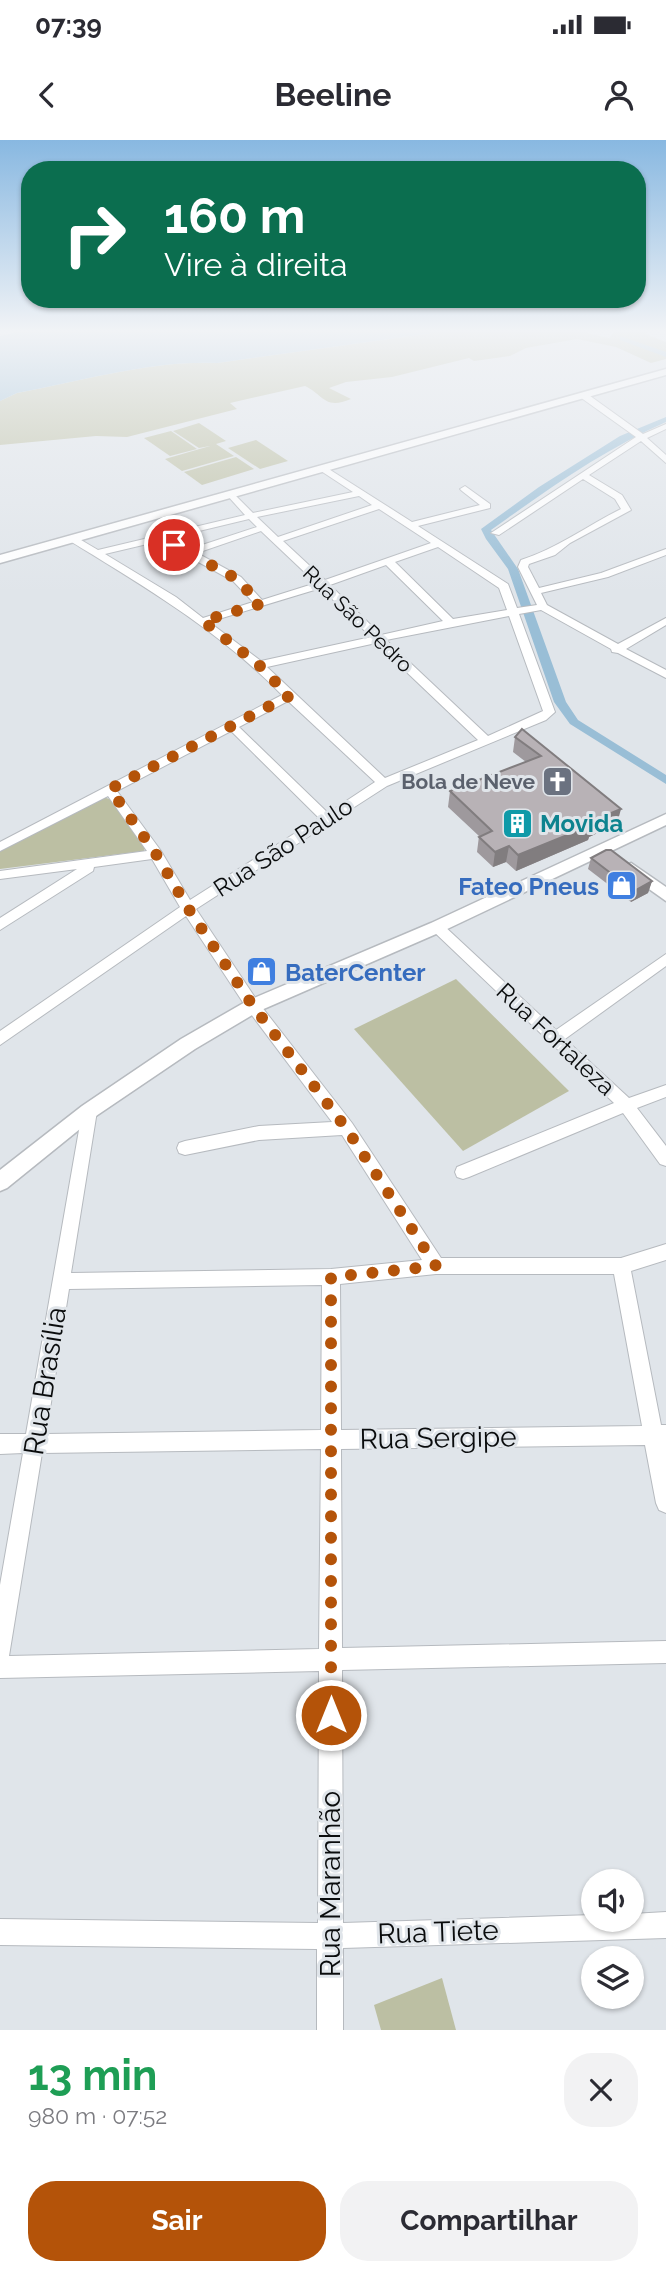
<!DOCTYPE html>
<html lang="pt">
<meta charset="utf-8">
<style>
body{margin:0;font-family:Raleway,sans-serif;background:#f2f2f3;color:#2b2b33;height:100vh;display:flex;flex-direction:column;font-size:26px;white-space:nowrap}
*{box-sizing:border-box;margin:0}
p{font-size:23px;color:#7c7c81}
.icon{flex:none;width:38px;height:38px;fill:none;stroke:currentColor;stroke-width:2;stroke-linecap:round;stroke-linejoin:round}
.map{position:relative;height:1890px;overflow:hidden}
.sheet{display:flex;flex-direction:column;background:#fff;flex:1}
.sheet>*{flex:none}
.top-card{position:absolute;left:21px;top:21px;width:625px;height:147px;border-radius:28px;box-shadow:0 2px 5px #0004;background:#0b6e4f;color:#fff;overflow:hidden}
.fabs{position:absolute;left:581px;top:1729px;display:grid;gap:14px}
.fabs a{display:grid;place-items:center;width:63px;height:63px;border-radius:50%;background:#fff;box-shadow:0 2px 5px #0004;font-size:35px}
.pin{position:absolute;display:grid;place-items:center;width:60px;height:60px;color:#fff;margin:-30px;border:4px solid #fff;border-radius:50%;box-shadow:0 2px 7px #0007}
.me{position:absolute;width:77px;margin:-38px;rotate:0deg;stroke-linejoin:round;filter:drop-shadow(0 0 5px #0008)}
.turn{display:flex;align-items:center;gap:24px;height:147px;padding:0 28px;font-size:32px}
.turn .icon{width:91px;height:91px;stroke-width:2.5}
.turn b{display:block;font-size:49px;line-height:60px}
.round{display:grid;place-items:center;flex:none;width:74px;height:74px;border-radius:28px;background:#f2f2f3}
.overview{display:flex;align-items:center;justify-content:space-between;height:119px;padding:0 28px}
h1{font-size:42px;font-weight:700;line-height:52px;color:#1e9e55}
.primary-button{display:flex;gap:14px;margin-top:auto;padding:14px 28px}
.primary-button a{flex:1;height:80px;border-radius:28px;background:#b45309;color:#fff;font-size:28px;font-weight:700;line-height:80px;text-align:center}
.primary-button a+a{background:#f2f2f3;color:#2b2b33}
.status{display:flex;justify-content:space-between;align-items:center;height:49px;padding:0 35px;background:#fff;direction:ltr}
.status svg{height:19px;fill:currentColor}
header{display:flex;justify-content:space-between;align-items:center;height:91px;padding:0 28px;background:#fff;font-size:32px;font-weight:700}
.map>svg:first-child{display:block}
</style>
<div class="status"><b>07:39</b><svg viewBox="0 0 49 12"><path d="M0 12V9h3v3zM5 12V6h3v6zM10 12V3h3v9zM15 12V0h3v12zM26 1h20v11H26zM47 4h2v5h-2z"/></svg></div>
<header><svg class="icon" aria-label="back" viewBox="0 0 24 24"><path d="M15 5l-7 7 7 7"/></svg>Beeline<svg class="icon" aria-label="person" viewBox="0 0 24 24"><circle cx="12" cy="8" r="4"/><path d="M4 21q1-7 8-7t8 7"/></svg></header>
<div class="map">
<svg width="666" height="1890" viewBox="0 0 666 1890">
<rect width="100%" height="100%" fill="#e0e5ea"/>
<!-- green -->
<g fill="#bcbfa3">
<path d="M 462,189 L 570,189 L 609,198 L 617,189 L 651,189 L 645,194 L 666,202 L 666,219 L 651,223 L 616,207 L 577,199 L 526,208 L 510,216 L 474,221 L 469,218 L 392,237 L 346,242 L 329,248 L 351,259 C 324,270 324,255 305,246 L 230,263 L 237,269 L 127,297 L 96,296 L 0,305 L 0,261 L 17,253 C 82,241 151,220 217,223 Z"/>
<polygon points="199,283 226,301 216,304 234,316 182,331 165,319 210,306 199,308 173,291"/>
<polygon points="171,291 197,309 170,316 144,298"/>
<polygon points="256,300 288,321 260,329 228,308"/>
<polygon points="236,317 254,329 202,345 184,332"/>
<polygon points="102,657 110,659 145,708 144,711 0,729 0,711"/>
<polygon points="456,839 569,951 463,1011 354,889"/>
<polygon points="442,1838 456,1890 381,1890 374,1865"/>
</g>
<!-- water -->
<path fill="#99bed6" d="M 32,189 L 461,189 L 217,223 C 151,220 82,241 17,253 L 0,261 L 0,196 Z"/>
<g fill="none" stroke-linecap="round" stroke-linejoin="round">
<!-- canal -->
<g fill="#99bed6" fill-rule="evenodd">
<polygon points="620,196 666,212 666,217 620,200"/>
<path d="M 666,277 L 666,282 C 603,310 547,350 491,390 L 518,429 L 566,562 L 578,580 L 666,635 L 666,644 L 570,584 L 554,562 L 508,429 L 486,399 L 481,389 L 539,347 L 620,296 Z"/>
</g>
<defs>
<g id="minor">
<path d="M 580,253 L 586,253 L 643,294 L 666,284 L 666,289 L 647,298 L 666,315 L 666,323 L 641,301 L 589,335 L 622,355 L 631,370 L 570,403 L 555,415 L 529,424 L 528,427 L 539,448 L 601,433 L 666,409 L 666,415 L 608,437 L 541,453 L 547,465 L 618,504 L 666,478 L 666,485 L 626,509 L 666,530 L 666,538 L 618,513 L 612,512 L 611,509 L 541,470 L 519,474 L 555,572 L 546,580 L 387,646 L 196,769 L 258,862 L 352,983 L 441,1118 L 621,1118 L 666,1104 L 666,1120 L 631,1131 L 661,1285 L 666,1285 L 666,1373 L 659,1370 L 656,1363 L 645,1305 L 341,1309 L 342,1508 L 666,1501 L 666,1523 L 342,1530 L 343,1783 L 593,1775 L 593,1780 L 632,1780 L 632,1774 L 666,1772 L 666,1798 L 343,1808 L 343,1890 L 317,1890 L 317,1809 L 0,1805 L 0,1779 L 318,1783 L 319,1531 L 0,1538 L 0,1445 L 23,1313 L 0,1314 L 0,1294 L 26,1294 L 83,967 L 95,967 L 97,971 L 71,1133 L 331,1129 L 422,1120 L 342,995 L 259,1000 L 185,1015 L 179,1013 L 177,1008 L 179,1003 L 185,1001 L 259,986 L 332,982 L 248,870 L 186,776 L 0,905 L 0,891 L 180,767 L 152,719 L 94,727 L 93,731 L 0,790 L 0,778 L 77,729 L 0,739 L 0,731 L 147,711 L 108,656 L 0,711 L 0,702 L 282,555 C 221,492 142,445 70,401 L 70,397 L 76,397 L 98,410 L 245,375 L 227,355 L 232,352 L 253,373 L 353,352 L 321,331 L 321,327 L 324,326 L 412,382 L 480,365 L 462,351 L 460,349 L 465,346 L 490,364 L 490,368 L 418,386 L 508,444 L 517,468 L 537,465 L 518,427 L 521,420 C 556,409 587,386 621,369 L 615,359 L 583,339 L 499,395 L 491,393 L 636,297 L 580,257 ZM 359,356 L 372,365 L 278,397 L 257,377 ZM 379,369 L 431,403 L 325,440 L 283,401 ZM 249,379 L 257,387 L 190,409 L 170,398 ZM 261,391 L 316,443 L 262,460 L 241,437 L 197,413 ZM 160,401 L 233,441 L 253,462 L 203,478 L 176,457 L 105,414 ZM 438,407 L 499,448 L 507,470 L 453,479 L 395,422 ZM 386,425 L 443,481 L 381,495 L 330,445 ZM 321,448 L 371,497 L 261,521 L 209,482 ZM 509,476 L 543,571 L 488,596 L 386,500 ZM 376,503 L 478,600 L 385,638 L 267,527 ZM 288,561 L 375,642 L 328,673 L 239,587 ZM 231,591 L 319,678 L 190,760 L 161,711 L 117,651 ZM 436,1134 L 614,1134 L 642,1286 L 341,1290 L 340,1144 ZM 322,1145 L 321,1290 L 46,1294 L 69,1149 ZM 321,1309 L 319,1509 L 9,1516 L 42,1313 Z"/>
<polygon points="437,782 442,784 556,890 666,814 666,826 565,899 629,958 666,945 666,957 637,968 666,1006 666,1026 660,1024 623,973 469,1037 463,1039 457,1037 455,1032 457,1027 614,963 432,790 430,787"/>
</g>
<g id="major">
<polygon points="666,229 666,235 0,423 0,415"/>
<polygon points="666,674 666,685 443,791 259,871 195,909 96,976 7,1048 0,1051 0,1030 82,966 181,899 247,861 431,783"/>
<polygon points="631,723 666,747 666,761 625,732 623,728"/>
</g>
</defs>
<!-- minor casing -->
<use href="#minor" stroke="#b6babf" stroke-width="2"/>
<!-- major casing -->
<use href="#major" stroke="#b6babf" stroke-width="3"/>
<!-- minor -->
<use href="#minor" fill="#fff" fill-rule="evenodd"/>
<!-- major -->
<use href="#major" fill="#fff" fill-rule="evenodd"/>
</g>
<!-- wall -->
<g fill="#9e999d">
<polygon points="522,589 617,684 589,697 588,700 516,731 506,722 493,727 477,712 479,696 448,667 450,651 526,622 513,612 515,597"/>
<polygon points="591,718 652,741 648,753 631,762 588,729"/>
</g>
<!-- shaded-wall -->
<g fill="#817d7f">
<polygon points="621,669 617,684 589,697 588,700 516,731 518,715"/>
<polygon points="509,706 506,722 493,727 495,712"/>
<polygon points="652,741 648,753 631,762 634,751"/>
</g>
<!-- building -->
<g fill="#b8b2b6" stroke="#817d7f" stroke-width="2">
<polygon points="522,589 621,669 589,682 592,685 518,715 509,706 495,712 479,697 492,691 450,651 541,616 515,597"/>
<polygon points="606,710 611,710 652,741 634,751 591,718"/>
</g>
<!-- sky -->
<linearGradient id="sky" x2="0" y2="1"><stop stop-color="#88b8e1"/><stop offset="0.42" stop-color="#f1f3f6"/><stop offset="1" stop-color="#f1f3f6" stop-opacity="0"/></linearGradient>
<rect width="666" height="454" fill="url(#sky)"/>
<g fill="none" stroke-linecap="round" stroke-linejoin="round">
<!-- route -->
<polyline stroke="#b45309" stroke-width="12" stroke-dasharray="0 21.6" points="174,405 237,439 260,464 203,481 259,525 289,556 110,649 156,714 188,768 253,866 346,988 436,1126 331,1137 331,1575"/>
</g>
<!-- icons -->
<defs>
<symbol id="church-square" viewBox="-11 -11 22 22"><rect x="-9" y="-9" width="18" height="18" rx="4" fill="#6b7280" stroke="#e0e5ea"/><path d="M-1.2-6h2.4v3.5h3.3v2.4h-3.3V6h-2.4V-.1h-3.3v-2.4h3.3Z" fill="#fff"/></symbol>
<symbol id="building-square" viewBox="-11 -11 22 22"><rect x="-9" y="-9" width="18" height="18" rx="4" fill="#0f9aa8" stroke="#e0e5ea"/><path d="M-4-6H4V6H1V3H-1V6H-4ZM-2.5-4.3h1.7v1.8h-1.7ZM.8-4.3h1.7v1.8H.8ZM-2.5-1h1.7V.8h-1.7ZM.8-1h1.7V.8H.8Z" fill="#fff"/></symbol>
<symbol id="shop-square" viewBox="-11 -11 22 22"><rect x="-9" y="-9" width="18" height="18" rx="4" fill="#3f7fe0" stroke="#e0e5ea"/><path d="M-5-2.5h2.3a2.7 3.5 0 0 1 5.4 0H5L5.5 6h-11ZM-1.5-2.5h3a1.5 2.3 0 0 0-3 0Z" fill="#fff"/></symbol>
</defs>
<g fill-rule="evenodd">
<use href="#church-square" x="540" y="624" width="35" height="35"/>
<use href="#building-square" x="500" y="666" width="35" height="35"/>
<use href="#shop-square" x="604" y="728" width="35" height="35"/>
<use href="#shop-square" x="244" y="814" width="35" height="35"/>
</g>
<g text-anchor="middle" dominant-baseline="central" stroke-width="6" stroke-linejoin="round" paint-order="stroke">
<!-- far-street labels -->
<g font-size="21" fill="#0a0c0d" stroke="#e0e5ea">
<text transform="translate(358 479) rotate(44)">Rua São Pedro</text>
</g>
<!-- far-worship labels -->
<g font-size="21" font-weight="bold" fill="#5b616d" stroke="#e0e5ea" text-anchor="end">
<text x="535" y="641">Bola de Neve</text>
</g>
<!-- culture labels -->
<g font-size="24" font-weight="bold" fill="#0d838f" stroke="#e0e5ea" text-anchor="start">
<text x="540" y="683">Movida</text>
</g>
<!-- street labels -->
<g font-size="24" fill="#0a0c0d" stroke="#e0e5ea">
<text transform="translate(283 707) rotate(-33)">Rua São Paulo</text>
<text transform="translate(556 899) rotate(43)">Rua Fortaleza</text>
</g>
<!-- shop labels -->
<g font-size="24" font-weight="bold" fill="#366cbe" stroke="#e0e5ea" text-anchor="end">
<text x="599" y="746">Fateo Pneus</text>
<text x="285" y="832" text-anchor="start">BaterCenter</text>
</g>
<!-- near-street labels -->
<g font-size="28" fill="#0a0c0d" stroke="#e0e5ea">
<text transform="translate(45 1241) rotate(-81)">Rua Brasília</text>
<text transform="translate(438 1298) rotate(-1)">Rua Sergipe</text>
<text transform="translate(330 1744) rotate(-90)">Rua Maranhão</text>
<text transform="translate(438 1792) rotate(-2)">Rua Tiete</text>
</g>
</g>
</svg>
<div class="fabs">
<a><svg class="icon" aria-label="sound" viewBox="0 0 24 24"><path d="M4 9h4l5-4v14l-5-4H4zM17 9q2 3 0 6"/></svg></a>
<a><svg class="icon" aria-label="layers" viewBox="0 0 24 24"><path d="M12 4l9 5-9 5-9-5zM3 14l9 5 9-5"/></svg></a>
</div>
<div class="pin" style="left:174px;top:405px;background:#d93025"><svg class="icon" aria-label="arrive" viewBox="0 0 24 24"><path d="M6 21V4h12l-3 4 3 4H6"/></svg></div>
<svg class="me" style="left:331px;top:1575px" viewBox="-20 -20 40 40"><circle r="17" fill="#b45309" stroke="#fff" stroke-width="3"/><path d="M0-11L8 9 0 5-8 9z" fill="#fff"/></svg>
<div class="top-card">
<div class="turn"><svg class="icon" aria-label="right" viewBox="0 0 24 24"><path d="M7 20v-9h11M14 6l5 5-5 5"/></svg><div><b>160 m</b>Vire à direita</div></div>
</div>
</div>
<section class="sheet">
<div class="overview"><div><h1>13 min</h1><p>980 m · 07:52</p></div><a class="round"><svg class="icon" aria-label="close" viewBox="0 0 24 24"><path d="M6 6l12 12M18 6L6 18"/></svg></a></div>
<div class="primary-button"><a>Sair</a><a>Compartilhar</a></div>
</section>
